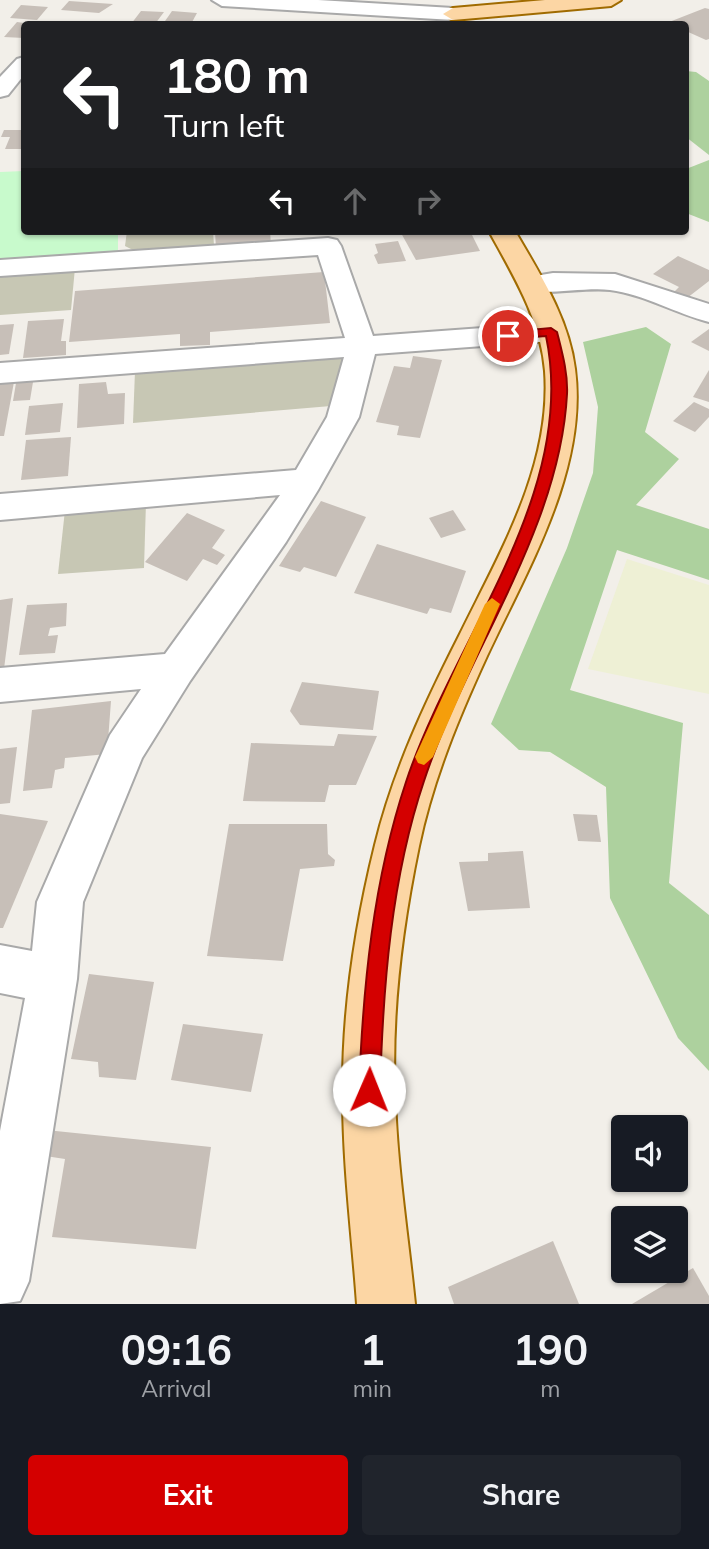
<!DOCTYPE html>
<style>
body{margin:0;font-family:Mulish,sans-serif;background:#20242c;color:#f1f3f6;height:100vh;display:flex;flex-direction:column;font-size:26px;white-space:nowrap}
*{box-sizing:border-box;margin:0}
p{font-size:23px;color:#9ea1a6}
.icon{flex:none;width:38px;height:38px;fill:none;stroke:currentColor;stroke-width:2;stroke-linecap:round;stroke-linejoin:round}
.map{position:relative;height:1304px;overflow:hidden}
.drawer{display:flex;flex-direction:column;background:#171b24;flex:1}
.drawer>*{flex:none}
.top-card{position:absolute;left:21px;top:21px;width:668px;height:214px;border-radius:7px;box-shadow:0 2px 5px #0004;background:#202124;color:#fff;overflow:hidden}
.tools{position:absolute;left:611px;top:1115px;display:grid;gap:14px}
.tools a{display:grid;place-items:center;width:77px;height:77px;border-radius:7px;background:#171b24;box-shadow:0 2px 5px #0004;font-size:35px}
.pin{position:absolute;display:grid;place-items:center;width:60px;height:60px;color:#fff;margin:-30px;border:4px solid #fff;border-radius:50%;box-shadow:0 2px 7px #0007}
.me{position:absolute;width:77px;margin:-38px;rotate:1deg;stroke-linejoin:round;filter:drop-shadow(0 0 5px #0008)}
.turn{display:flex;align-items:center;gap:24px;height:147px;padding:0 28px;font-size:32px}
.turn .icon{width:91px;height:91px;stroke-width:2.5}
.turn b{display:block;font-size:49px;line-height:60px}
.lanes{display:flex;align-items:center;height:66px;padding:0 28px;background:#0003;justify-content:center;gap:35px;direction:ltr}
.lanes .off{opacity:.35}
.eta{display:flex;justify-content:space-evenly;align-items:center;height:119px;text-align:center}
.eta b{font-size:42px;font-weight:700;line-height:49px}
.action{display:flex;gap:14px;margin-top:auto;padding:14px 28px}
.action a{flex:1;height:80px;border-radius:7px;background:#d40000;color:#fff;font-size:28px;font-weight:700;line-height:80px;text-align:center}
.action a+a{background:#20242c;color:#f1f3f6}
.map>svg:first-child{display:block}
</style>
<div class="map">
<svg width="709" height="1304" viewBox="0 0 709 1304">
<rect width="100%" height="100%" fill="#f2efe9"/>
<!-- construction -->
<g fill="#c7c7b4">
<polygon points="127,231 213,231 214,246 135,251 125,246"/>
<polygon points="75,268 71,310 0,315 0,273"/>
<polygon points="346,355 331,406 133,423 135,371"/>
<polygon points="146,502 144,568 58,574 65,510"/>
</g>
<!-- farmland -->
<polygon fill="#eef0d5" points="627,559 709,585 709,694 588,669"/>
<!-- forest -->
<g fill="#add19e">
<polygon points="686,71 696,72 709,81 709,155 686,137"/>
<polygon points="709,160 709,222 686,213 686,169"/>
<polygon points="646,327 671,344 645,432 679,459 636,505 709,529 709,580 617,550 570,690 683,723 669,883 709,915 709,1071 678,1038 610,898 606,787 550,752 519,750 491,724 567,548 593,473 598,407 583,342"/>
</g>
<!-- park -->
<polygon fill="#c8facc" points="24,171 24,231 118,231 118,261 0,268 0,172"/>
<!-- building -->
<g fill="#c7bfb8">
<polygon points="69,1 113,4 99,13 61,10"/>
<polygon points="21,5 48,7 37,20 10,18"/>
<polygon points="705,8 709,9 709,39 706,40 686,31 686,24 664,24"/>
<polygon points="141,11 164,12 155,24 131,24"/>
<polygon points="172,11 197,13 191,24 163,24"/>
<polygon points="17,22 24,23 24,38 4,37"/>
<polygon points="4,130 24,130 24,149 5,149 10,137 1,137"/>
<polygon points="215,231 270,231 271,245 216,249"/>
<polygon points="414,231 470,231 480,251 416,260 401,233"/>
<polygon points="398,241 406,261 378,264 374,255 378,253 375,244"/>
<polygon points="678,256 709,270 709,281 687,298 674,292 679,287 653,274"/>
<polygon points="324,272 330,323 210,332 210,345 180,346 180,334 69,342 75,291"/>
<polygon points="64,319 61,341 66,341 66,355 23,358 28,321"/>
<polygon points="14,324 9,354 0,355 0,325"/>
<polygon points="709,329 709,351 691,342"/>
<polygon points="413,356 442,360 420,438 397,435 399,426 376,422 394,366 410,368"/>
<polygon points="709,370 709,402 693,397"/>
<polygon points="0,382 14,382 4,436 0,436"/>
<polygon points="33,382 30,400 13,401 16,383"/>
<polygon points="106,382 108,394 125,393 124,424 77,428 79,384"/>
<polygon points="694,402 709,409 709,417 695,432 673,421"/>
<polygon points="63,403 60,432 25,435 29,406"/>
<polygon points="71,437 68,476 21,480 26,440"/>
<polygon points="321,501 366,517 336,577 304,567 300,572 279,566"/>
<polygon points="453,510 466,530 441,538 429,518"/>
<polygon points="187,513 225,530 212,548 225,555 217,565 203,559 187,581 145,562"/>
<polygon points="377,544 466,571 451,613 430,608 427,614 354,593"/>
<polygon points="13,598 4,669 0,669 0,600"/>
<polygon points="67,603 66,626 50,628 48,636 58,635 55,653 19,655 27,605"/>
<polygon points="302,682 379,691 373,730 300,725 290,711"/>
<polygon points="111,701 107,754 65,758 64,768 55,770 52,788 23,791 32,710"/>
<polygon points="338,734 377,736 356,785 329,785 325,802 243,801 251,743 334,746"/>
<polygon points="17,747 10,803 0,804 0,749"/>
<polygon points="0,814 48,821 3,928 0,928"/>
<polygon points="573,814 597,815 601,842 578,841"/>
<polygon points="229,824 327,824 328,854 335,860 334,866 300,869 283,961 207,956"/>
<polygon points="523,851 530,908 468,911 459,862 488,861 488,853"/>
<polygon points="89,974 154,982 136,1080 99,1077 98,1062 71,1059"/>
<polygon points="183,1024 263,1034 251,1092 171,1080"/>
<polygon points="46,1130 211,1147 196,1249 52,1237 65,1159 39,1155"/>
<polygon points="553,1241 579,1304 454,1304 448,1287"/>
<polygon points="693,1268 709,1296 709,1304 632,1304"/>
</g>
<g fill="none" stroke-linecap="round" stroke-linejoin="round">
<defs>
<g id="minor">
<polygon points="212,0 318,0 453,8 463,14 453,20 222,6"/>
<polygon points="24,57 24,75 8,95 0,97 0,77 17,59"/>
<polygon points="328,238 337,240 341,246 373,336 551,323 561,326 566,332 561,338 551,341 375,354 359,417 318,490 286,542 190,681 142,758 83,902 77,979 29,1281 20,1301 0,1304 0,1131 25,998 0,993 0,945 32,951 37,902 110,735 141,689 0,702 0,668 165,654 280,495 0,520 0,494 296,470 327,417 344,357 0,383 0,363 345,338 318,255 0,276 0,260"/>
<path d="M 553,273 L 615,274 L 709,304 L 709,322 C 677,314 643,294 610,290 C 584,287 546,296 523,290 L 519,284 L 523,278 Z"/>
</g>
<g id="major">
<polygon points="545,0 621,0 611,6 453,20 443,14 453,8"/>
<path d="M 489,231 L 515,231 C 540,274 569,319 575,369 C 588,469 528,568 487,656 C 459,717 433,779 419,846 C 402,928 391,1013 395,1097 C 397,1166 408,1235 415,1304 L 357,1304 C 352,1235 343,1166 343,1096 C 342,1012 355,926 375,845 C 393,771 425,703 459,636 C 499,554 552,466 545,371 C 541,320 513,275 489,231 Z"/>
</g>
</defs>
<!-- minor casing -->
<use href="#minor" stroke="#a9a9a9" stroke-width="4"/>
<!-- major casing -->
<use href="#major" stroke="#a06b00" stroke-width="4"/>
<!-- minor -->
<use href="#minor" fill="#fff" fill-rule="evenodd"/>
<!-- major -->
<use href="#major" fill="#fcd6a4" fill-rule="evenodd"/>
</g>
<!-- route -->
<path fill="#d40000" stroke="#8a0000" stroke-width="2" d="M 551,328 L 557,332 C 562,352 568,373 567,394 C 560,530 466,653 424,781 C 391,879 383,986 380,1090 L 377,1097 L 369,1100 L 362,1097 L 359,1090 C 363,986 373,881 406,782 C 453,639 579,493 546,336 L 508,339 L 501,336 L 508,332 Z"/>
<!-- slow -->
<polygon fill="#f59e0b" points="492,598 500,604 433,757 424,765 418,763 415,757 485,604"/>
</svg>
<div class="tools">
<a><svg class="icon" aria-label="sound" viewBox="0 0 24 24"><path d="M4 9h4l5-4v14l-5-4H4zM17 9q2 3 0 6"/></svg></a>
<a><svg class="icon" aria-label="layers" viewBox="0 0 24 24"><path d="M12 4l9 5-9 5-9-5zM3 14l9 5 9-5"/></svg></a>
</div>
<div class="pin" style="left:508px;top:336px;background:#d93025"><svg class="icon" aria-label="arrive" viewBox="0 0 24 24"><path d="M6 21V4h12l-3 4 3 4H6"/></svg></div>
<svg class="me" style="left:369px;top:1090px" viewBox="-20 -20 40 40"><circle r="19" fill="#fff"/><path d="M0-13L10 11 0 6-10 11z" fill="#d40000"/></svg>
<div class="top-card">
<div class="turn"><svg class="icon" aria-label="left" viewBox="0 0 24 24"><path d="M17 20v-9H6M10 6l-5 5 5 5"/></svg><div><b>180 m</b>Turn left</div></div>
<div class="lanes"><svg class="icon" aria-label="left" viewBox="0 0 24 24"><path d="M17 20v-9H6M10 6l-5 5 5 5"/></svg><svg class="icon off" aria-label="ahead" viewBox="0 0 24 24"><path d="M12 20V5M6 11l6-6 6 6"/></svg><svg class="icon off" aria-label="right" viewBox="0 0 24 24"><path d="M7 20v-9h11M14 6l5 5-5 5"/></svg></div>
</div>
</div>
<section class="drawer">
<div class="eta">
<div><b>09:16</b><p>Arrival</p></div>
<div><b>1</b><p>min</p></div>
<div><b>190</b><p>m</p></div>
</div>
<div class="action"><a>Exit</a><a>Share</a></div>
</section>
